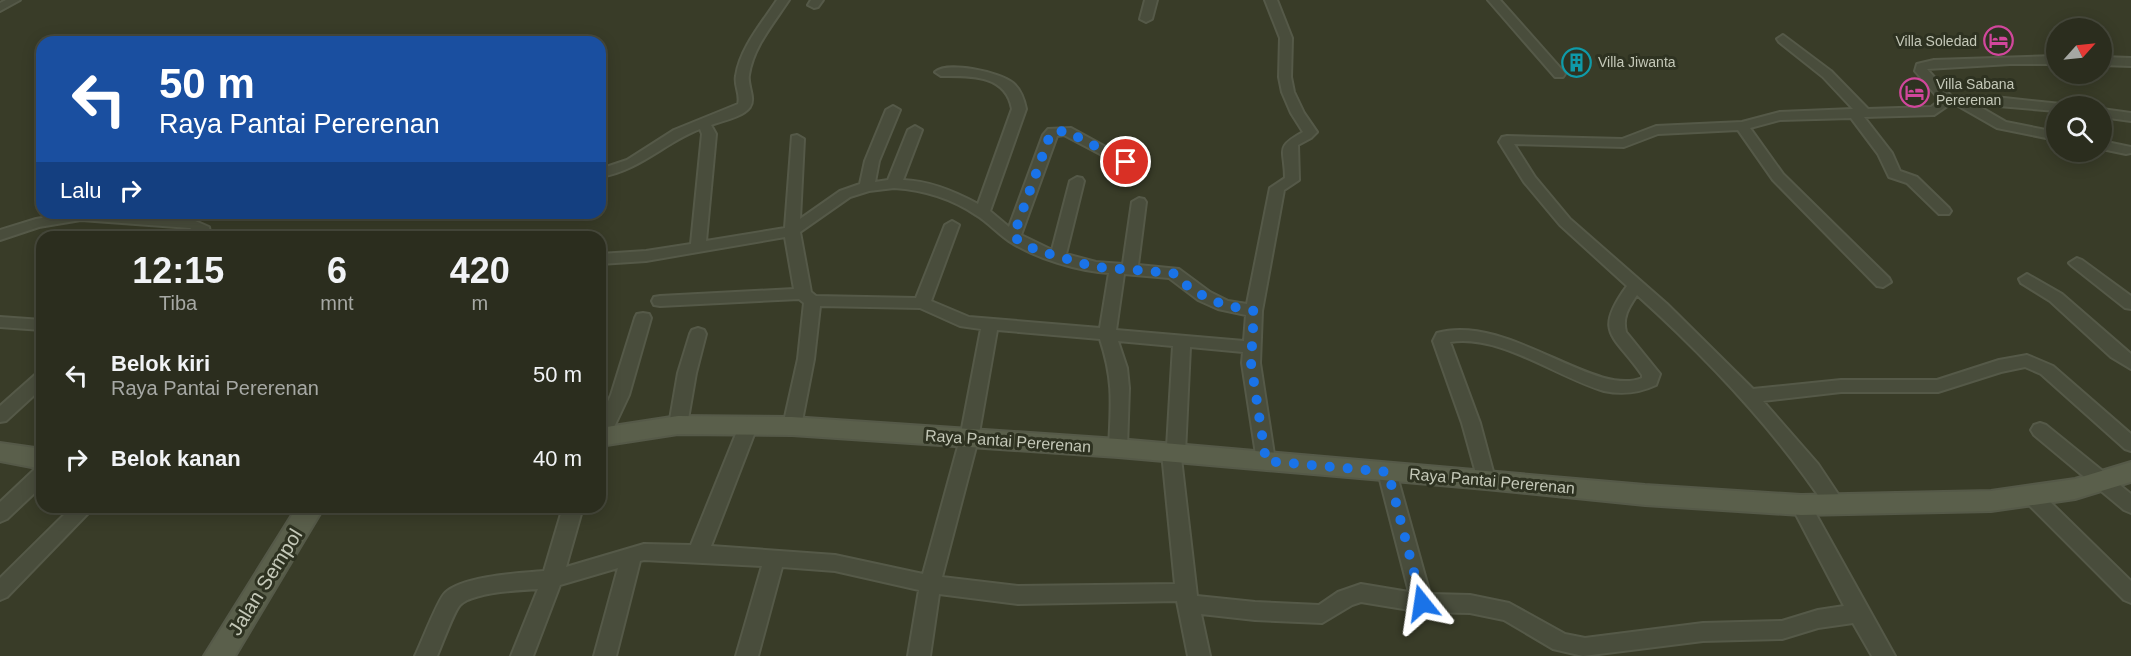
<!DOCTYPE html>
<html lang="id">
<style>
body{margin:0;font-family:Helvetica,sans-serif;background:#37392b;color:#f1f3f6;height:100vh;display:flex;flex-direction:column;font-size:22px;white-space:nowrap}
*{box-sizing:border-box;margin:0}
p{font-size:20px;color:#a6a8a4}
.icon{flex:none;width:33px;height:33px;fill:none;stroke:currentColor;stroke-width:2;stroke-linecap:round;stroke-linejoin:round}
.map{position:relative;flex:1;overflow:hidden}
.sheet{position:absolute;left:36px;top:231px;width:570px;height:282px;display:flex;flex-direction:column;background:#2b2d1e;border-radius:18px;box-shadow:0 3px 15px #0003,0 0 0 2px #47493c}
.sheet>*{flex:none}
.banner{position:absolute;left:36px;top:36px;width:570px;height:183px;border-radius:18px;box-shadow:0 3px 15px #0003,0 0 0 2px #47493c;background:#1a4fa0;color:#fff;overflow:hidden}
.needle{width:39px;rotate:63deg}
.buttons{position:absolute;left:2046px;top:18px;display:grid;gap:12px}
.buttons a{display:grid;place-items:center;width:66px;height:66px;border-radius:50%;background:#2b2d1e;box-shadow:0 3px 15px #0003,0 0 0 2px #47493c;font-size:30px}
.pin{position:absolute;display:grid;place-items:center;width:51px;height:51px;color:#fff;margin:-26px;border:3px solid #fff;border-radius:50%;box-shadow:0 2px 6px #0007}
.me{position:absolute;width:66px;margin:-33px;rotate:345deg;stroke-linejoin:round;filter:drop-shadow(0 0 4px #0008)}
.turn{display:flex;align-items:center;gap:21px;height:126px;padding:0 24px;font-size:27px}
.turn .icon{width:78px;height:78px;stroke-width:2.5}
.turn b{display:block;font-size:42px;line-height:51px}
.then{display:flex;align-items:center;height:57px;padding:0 24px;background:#0003;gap:12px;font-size:22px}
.eta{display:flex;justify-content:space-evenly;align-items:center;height:102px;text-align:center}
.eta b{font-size:36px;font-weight:700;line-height:42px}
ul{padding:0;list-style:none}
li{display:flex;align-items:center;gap:18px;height:84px;padding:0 24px}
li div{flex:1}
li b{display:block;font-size:22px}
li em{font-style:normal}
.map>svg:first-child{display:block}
</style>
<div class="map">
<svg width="2131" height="656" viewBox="0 0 2131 656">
<rect width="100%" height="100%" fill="#393c28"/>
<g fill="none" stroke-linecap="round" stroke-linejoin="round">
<defs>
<g id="street">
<polygon points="6,0 20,0 0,11 0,3"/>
<path d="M 777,0 L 789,0 C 774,23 753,47 749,75 C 747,85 756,98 750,107 C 743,117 722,121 711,125 L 716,134 L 706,241 L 785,228 L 792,136 L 797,135 L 804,139 L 800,219 L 840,191 L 860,184 L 865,161 L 886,110 L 893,106 L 900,110 L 879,161 L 875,182 L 888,180 L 908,130 L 915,126 L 922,130 L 903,180 C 930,181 954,191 978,204 L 1012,109 C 1006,74 970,76 941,76 L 935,72 C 947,61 1000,72 1013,83 C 1021,90 1024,99 1026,109 L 990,211 L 1009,227 L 1043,135 L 1048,129 L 1071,128 L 1133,162 L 1126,166 L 1121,165 L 1064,135 L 1057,136 L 1021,235 L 1052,250 L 1070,181 L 1077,177 L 1082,178 L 1084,181 L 1066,254 L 1096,262 L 1123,264 L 1132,202 L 1139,198 L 1144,199 L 1146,202 L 1138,265 L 1179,269 L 1210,292 L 1228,301 L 1247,304 L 1270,188 L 1285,178 C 1285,149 1274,148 1303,132 L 1291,113 L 1282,92 L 1279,77 L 1280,38 L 1265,0 L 1277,0 L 1292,38 L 1291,77 L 1294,92 L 1304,113 L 1317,132 L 1311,138 L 1298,145 L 1299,180 L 1284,190 L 1262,311 L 1260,363 L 1275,461 L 1273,466 L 1266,468 L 1259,466 L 1257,461 L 1242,363 L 1243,352 L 1190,347 L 1185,453 L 1181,458 L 1197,596 L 1255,602 L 1319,605 L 1338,592 L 1361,584 L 1409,592 L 1378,472 L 1380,467 L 1387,465 L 1394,467 L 1396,472 L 1430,594 L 1470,595 L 1509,603 L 1565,634 L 1585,638 L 1703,623 L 1782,621 L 1818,610 L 1844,606 L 1791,505 L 1794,500 L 1801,497 L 1808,500 L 1895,656 L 1872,656 L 1853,623 L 1818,628 L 1782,639 L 1703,641 L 1583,656 L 1553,649 L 1504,620 L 1470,613 L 1422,612 L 1361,602 L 1352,605 L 1322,623 L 1255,620 L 1201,614 L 1210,656 L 1188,656 L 1177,601 L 1018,604 L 939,594 L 930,656 L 908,656 L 919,590 L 835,571 L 782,567 L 758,656 L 736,656 L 762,566 L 644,560 L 640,561 L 616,656 L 594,656 L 618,568 L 560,585 L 533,656 L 511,656 L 538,589 C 520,590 473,592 460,605 C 454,611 442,645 437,656 L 415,656 C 421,644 438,599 445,593 C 462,576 520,573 544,571 L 563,507 L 583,507 L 566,567 L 644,544 L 691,545 L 740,424 L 743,419 L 749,417 L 755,419 L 758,424 L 711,546 L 835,555 L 923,574 L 960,439 L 981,329 L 960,326 L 920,308 L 820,306 L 814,359 L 801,426 L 798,431 L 792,433 L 786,431 L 783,426 L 798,359 L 804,303 L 799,299 L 660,306 L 654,305 L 652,301 L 654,297 L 660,296 L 794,289 L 785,237 L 646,261 L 600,264 L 600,254 L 646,251 L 691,244 L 702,134 L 700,129 C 664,143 639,171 600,177 L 600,169 L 627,160 L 674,130 L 738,104 C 741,95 734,86 736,76 C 740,48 762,23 777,0 ZM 894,188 C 924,190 951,198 976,215 C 988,222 997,233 1009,241 C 1035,258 1077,271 1109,273 L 1100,328 L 969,317 L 931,301 L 959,225 L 952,221 L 945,225 L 916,298 L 816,296 L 811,292 L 800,232 L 850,197 L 869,191 ZM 1124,274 L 1169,278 L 1198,300 L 1218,309 L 1246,315 L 1244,341 L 1116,330 ZM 997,330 L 1100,339 C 1114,381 1111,405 1109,448 L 1111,453 L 1118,455 L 1125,453 L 1127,448 L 1129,388 L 1127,368 L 1118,341 L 1173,346 L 1167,447 L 1162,453 L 1175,584 L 1018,586 L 942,577 L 978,439 Z"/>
<polygon points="811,0 823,0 818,7 814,8 808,5"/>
<polygon points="1145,0 1157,0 1152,19 1146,22 1140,19"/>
<polygon points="1488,0 1500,0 1563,71 1565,74 1563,77 1555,77"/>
<path d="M 1783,35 L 1831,71 L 1868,109 L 1931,107 L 1940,100 L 1915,71 L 1917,64 L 1934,60 L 2056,56 L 2056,64 L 2010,64 L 1927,69 L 1951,96 L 1995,97 L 2061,104 L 2062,106 L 2056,106 L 2056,111 L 1975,104 L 2006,122 L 2056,132 L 2056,140 L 1997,128 L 1955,104 L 1950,104 L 1934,115 L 1864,117 L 1892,153 L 1900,171 L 1917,177 L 1949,208 L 1951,211 L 1949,214 L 1939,214 L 1907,183 L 1889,177 L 1878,154 L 1851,118 L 1780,120 L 1750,128 L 1783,174 L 1889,278 L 1891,282 L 1883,287 L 1877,286 L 1773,180 L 1738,130 L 1658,134 L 1624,147 L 1514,144 L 1535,177 L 1570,219 L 1667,304 L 1753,389 L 1841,380 L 1937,380 L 1999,360 L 2027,355 L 2053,366 L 2131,434 L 2131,451 L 2125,449 L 2041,374 L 2025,367 L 2001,372 L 1938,392 L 1841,392 L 1763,401 L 1818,464 L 1842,500 L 1845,505 L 1842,510 L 1835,513 L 1828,510 C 1776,431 1708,359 1637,295 C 1629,307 1622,317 1626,332 L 1660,374 L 1656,385 C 1639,393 1623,395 1604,391 C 1556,377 1501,334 1450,342 L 1480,423 L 1495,479 L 1493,484 L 1486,486 L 1479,484 L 1462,423 L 1433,341 L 1437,333 C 1508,313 1594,398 1642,378 L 1642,375 C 1615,335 1592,334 1627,286 L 1560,225 L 1524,182 L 1499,142 L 1502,137 L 1507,136 L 1622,139 L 1656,126 L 1742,122 L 1780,112 L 1853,109 L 1823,77 L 1779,42 L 1777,39 Z"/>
<polygon points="2102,57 2131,58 2131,66 2102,65"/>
<polygon points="2102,109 2131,113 2131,121 2102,117"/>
<polygon points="2102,141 2131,147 2131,153 2126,154 2102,149"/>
<polygon points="72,213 193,220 209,227 211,237 195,237 196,232 190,228 81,220 39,227 0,240 0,230 36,219"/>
<polygon points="2077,258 2082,260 2131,296 2131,309 2125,308 2072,266 2069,263"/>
<polygon points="2027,274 2062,294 2131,354 2131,369 2111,357 2050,301 2021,283 2019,279"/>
<polygon points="643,313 649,314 651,318 629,395 607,442 600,443 600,419 611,395 635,318 637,314"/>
<polygon points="0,317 42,320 42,330 0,327"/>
<polygon points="698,328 704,330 706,334 696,373 687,425 684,430 678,432 672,430 669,425 678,373 690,334 692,330"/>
<polygon points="42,372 42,388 6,421 0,422 0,406 36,374"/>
<polygon points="2040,423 2046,425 2131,494 2131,513 2124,510 2034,435 2031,430 2034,425"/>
<polygon points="42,467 42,486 7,519 0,522 0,502 35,469"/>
<polygon points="2033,490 2040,492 2131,581 2131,603 2124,600 2026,502 2023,497 2026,492"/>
<polygon points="72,507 94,507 7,597 0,600 0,578"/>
</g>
<g id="secondary">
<polygon points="678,416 792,417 1118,439 1645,485 1801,495 1991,491 2075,479 2131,462 2131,482 2075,499 1991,511 1801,515 1645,505 1486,489 1118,457 792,435 678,434 600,446 600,428"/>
<polygon points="0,443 42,449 42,469 0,461"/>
<polygon points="297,507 324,507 235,656 204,656"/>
</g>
</defs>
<!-- street casing -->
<use href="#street" stroke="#555948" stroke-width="4"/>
<!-- secondary casing -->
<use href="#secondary" stroke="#555948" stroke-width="4"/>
<!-- street -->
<use href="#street" fill="#494d3c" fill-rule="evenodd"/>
<!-- secondary -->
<use href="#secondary" fill="#5a5f4b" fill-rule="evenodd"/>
</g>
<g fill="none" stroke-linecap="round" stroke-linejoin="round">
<!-- route -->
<polyline stroke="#1a73e8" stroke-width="10" stroke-dasharray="0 18" points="1126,162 1066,131 1053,132 1050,135 1013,237 1036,250 1095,267 1173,273 1192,290 1204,296 1224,305 1254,311 1251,363 1266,461 1388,472 1422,603"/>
</g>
<!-- icons -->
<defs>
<symbol id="hotel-ring" viewBox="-11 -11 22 22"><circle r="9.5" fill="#2e3221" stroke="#d1479c" stroke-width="1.5"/><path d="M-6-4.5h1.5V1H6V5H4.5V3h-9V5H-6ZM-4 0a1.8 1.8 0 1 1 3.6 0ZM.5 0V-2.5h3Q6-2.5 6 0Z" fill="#d1479c"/></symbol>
<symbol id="building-ring" viewBox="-11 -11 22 22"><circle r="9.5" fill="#2e3221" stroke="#0f9aa8" stroke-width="1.5"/><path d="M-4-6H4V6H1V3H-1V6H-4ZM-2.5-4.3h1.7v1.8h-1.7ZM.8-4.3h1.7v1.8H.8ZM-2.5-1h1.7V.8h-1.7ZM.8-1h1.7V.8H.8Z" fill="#0f9aa8"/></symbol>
</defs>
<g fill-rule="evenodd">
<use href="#hotel-ring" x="1982" y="24" width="33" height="33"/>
<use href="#building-ring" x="1560" y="46" width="33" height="33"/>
<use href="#hotel-ring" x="1898" y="76" width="33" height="33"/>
</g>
<g text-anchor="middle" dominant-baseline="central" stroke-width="6" stroke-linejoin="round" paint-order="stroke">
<!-- far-poi labels -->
<g font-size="14" fill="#c4c8b8" stroke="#2e3221" text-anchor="start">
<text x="1977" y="41" text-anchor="end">Villa Soledad</text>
<text x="1598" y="62">Villa Jiwanta</text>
<text x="1936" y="84">Villa Sabana<tspan x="1936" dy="16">Pererenan</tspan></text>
</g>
<!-- street labels -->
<g font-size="16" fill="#c4c8b8" stroke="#2e3221">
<text transform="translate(1008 441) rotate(4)">Raya Pantai Pererenan</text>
<text transform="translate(1492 481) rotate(5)">Raya Pantai Pererenan</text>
</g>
<!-- near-street labels -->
<g font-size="20" fill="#c4c8b8" stroke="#2e3221">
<text transform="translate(265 582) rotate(-58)">Jalan Sempol</text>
</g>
</g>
</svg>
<div class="buttons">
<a><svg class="needle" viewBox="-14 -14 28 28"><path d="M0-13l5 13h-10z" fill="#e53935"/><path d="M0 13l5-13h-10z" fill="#a6a8a4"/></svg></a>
<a><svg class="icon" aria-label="search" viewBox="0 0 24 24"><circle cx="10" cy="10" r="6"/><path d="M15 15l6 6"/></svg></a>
</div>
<div class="pin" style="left:1126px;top:162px;background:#d93025"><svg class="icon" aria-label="arrive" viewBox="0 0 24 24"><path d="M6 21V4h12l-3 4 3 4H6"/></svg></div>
<svg class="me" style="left:1422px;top:603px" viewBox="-20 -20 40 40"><path d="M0-17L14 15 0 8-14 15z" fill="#1a73e8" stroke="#fff" stroke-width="4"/></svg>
<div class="banner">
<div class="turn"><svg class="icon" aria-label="left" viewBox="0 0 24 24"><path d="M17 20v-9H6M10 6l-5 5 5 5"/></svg><div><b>50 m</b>Raya Pantai Pererenan</div></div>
<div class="then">Lalu<svg class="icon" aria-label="right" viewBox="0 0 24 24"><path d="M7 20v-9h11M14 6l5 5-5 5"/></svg></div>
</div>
<section class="sheet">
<div class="eta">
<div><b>12:15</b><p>Tiba</p></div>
<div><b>6</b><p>mnt</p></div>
<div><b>420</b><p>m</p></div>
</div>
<ul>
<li><svg class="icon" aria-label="left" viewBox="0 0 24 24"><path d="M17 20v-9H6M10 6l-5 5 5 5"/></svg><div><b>Belok kiri</b><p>Raya Pantai Pererenan</p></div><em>50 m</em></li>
<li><svg class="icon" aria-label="right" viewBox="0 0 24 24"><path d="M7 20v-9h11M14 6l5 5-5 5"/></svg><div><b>Belok kanan</b></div><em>40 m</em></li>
</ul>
</section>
</div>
